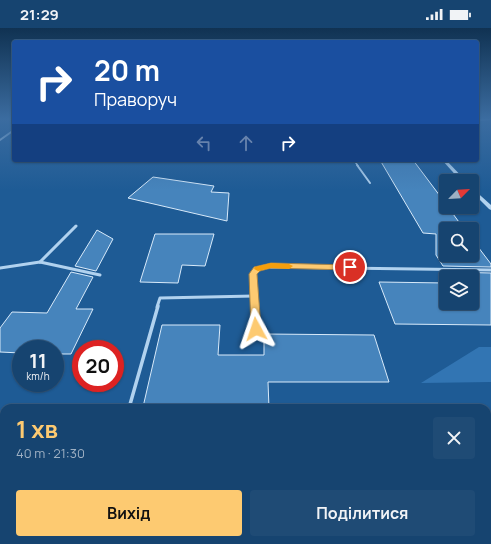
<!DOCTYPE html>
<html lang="uk">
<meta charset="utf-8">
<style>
body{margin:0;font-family:Manrope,sans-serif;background:#1f4b75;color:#f1f3f6;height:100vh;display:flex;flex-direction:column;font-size:15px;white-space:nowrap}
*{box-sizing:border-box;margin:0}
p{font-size:13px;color:#9eb0c3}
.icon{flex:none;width:22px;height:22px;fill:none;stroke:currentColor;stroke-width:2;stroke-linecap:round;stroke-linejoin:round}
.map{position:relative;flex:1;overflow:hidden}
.side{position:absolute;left:0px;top:376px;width:491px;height:140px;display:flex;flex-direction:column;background:#164470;border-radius:12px 12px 0 0;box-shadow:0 1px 3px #0004,0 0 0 1px #355c83}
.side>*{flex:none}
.guide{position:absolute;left:12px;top:12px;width:467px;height:122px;border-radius:4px;box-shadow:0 1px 3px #0004,0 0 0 1px #355c83;background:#1a4fa0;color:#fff;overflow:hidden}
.needle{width:26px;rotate:66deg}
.fabs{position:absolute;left:439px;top:146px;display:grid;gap:8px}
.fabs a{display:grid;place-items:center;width:40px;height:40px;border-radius:4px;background:#164470;box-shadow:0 1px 3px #0004,0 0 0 1px #355c83;font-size:20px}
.speed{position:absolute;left:12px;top:312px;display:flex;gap:8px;font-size:20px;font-weight:700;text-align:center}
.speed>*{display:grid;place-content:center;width:52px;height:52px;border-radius:50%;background:#164470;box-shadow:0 1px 3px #0004,0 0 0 1px #355c83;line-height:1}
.speed small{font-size:10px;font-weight:400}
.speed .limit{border:6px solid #d22;background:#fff;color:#111}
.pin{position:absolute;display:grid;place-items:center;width:34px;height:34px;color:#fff;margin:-17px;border:2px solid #fff;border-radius:50%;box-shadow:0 1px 4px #0007}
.me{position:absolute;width:44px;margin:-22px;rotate:355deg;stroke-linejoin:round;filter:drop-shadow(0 0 3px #0008)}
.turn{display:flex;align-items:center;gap:14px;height:84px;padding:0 16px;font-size:18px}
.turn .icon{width:52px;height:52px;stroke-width:2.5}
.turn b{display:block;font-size:28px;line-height:34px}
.lanes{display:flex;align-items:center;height:38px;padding:0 16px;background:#0003;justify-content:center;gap:20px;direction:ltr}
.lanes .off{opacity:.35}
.round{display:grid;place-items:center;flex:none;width:42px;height:42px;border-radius:4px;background:#1f4b75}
.head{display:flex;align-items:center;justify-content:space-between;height:68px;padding:0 16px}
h1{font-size:24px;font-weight:700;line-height:30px;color:#fdca71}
.action{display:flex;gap:8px;margin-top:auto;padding:8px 16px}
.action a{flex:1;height:46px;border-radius:4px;background:#fdca71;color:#111;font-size:16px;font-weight:700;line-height:46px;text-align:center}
.action a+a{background:#1f4b75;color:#f1f3f6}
.status{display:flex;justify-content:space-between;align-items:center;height:28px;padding:0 20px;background:#164470;direction:ltr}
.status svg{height:11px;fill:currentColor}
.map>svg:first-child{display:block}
</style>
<div class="status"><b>21:29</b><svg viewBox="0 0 49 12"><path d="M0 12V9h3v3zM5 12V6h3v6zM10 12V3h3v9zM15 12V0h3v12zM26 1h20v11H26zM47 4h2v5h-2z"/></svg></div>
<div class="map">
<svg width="491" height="516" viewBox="0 0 491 516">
<rect width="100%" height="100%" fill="#1e5b95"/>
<!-- green -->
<g fill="#3275b3">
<polygon points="479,319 491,319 491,354 421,355"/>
<polygon points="73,512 214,512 213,516 69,516"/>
</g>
<!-- building -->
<g fill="#4684bc" stroke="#d8eafa">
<polygon points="380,132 413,132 446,176 446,179 448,179 464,201 446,201 446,227 472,227 472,211 491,236 491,239 443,238 436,227 436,206 423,205"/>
<polygon points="153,149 214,158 211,164 229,165 227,193 128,170"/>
<polygon points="97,202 113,211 96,243 75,238"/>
<polygon points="155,206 214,206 205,238 182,237 178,255 140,254"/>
<polygon points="71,244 93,249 76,281 93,281 71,326 55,326 55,321 21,321 21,325 0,324 0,300 12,284 47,285"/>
<polygon points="447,244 491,245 491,297 395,296 379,254 446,255 446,275 472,275 472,249 449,249"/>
<polygon points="162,297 220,297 218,327 264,327 264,306 374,307 389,354 268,354 269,380 143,379"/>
</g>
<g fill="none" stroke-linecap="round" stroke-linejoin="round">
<!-- service-far4 -->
<g stroke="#b1d2ef" stroke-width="1.5">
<polyline points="14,127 12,128 14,131"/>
<polyline points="35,132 85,134 101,132"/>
<polyline points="354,132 358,138"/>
</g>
<!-- service-far3 -->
<g stroke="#b1d2ef" stroke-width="2">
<polyline points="357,137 370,155"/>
<polyline points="75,199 76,198"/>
</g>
<!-- service-far2 -->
<g stroke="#b1d2ef" stroke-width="3">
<polyline points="40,234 76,198"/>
<polyline points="0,240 40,234 100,247"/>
<polyline points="157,279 160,270 254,268"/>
<polyline points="255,279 253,246 259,241 266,239 491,242"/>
</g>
<!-- service-far1 -->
<g stroke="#b1d2ef" stroke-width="3.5">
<polyline points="255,278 256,301"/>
<polyline points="129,380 158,278"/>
</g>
<!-- service -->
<polyline stroke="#b1d2ef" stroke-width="4.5" points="27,516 30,512"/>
<!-- minor -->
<polyline stroke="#b1d2ef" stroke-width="2" points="0,112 14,102"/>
<!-- tertiary -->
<g fill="#b1d2ef" fill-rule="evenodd">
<polygon points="491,90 491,92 477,93 477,91"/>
<polygon points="442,132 446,132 466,153 461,153"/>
<polygon points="472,160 491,177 491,182 489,181 472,164"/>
</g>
</g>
<!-- sky -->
<linearGradient id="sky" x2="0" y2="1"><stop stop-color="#103252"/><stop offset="0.56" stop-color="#3b6ca0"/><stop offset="1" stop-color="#3b6ca0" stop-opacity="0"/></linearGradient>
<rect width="491" height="162" fill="url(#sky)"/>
<!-- route -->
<polygon fill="#fdca71" stroke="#a48349" points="271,235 350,237 354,239 350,242 271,240 260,243 257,246 261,301 260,303 253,303 251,301 249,246 254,239"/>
<!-- slow -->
<polygon fill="#f59e0b" points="271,235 289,236 293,238 289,241 271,240 258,243 254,241 255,239"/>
</svg>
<div class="fabs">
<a><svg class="needle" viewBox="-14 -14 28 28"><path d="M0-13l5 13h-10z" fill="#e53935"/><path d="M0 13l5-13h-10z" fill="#9eb0c3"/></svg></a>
<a><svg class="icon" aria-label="search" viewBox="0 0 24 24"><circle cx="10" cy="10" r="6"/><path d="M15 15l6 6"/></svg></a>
<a><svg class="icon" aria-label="layers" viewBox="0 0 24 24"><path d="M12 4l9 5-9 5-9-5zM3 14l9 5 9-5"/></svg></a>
</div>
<div class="speed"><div>11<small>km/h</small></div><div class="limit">20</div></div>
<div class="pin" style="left:350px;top:239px;background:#d93025"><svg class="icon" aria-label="arrive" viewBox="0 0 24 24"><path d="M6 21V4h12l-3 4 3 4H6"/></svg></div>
<svg class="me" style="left:256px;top:301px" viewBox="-20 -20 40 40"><path d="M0-17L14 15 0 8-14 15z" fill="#fdca71" stroke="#fff" stroke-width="4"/></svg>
<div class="guide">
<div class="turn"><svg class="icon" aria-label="right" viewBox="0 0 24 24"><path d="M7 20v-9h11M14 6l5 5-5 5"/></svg><div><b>20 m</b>Праворуч</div></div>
<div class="lanes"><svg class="icon off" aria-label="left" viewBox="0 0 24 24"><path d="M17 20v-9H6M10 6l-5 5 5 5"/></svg><svg class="icon off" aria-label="ahead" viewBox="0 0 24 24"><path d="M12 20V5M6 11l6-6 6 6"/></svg><svg class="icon" aria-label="right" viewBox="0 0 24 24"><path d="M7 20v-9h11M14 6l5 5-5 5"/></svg></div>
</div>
<section class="side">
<div class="head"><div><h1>1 хв</h1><p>40 m · 21:30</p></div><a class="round"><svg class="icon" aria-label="close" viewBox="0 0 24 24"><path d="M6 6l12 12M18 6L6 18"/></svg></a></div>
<div class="action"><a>Вихід</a><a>Поділитися</a></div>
</section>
</div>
